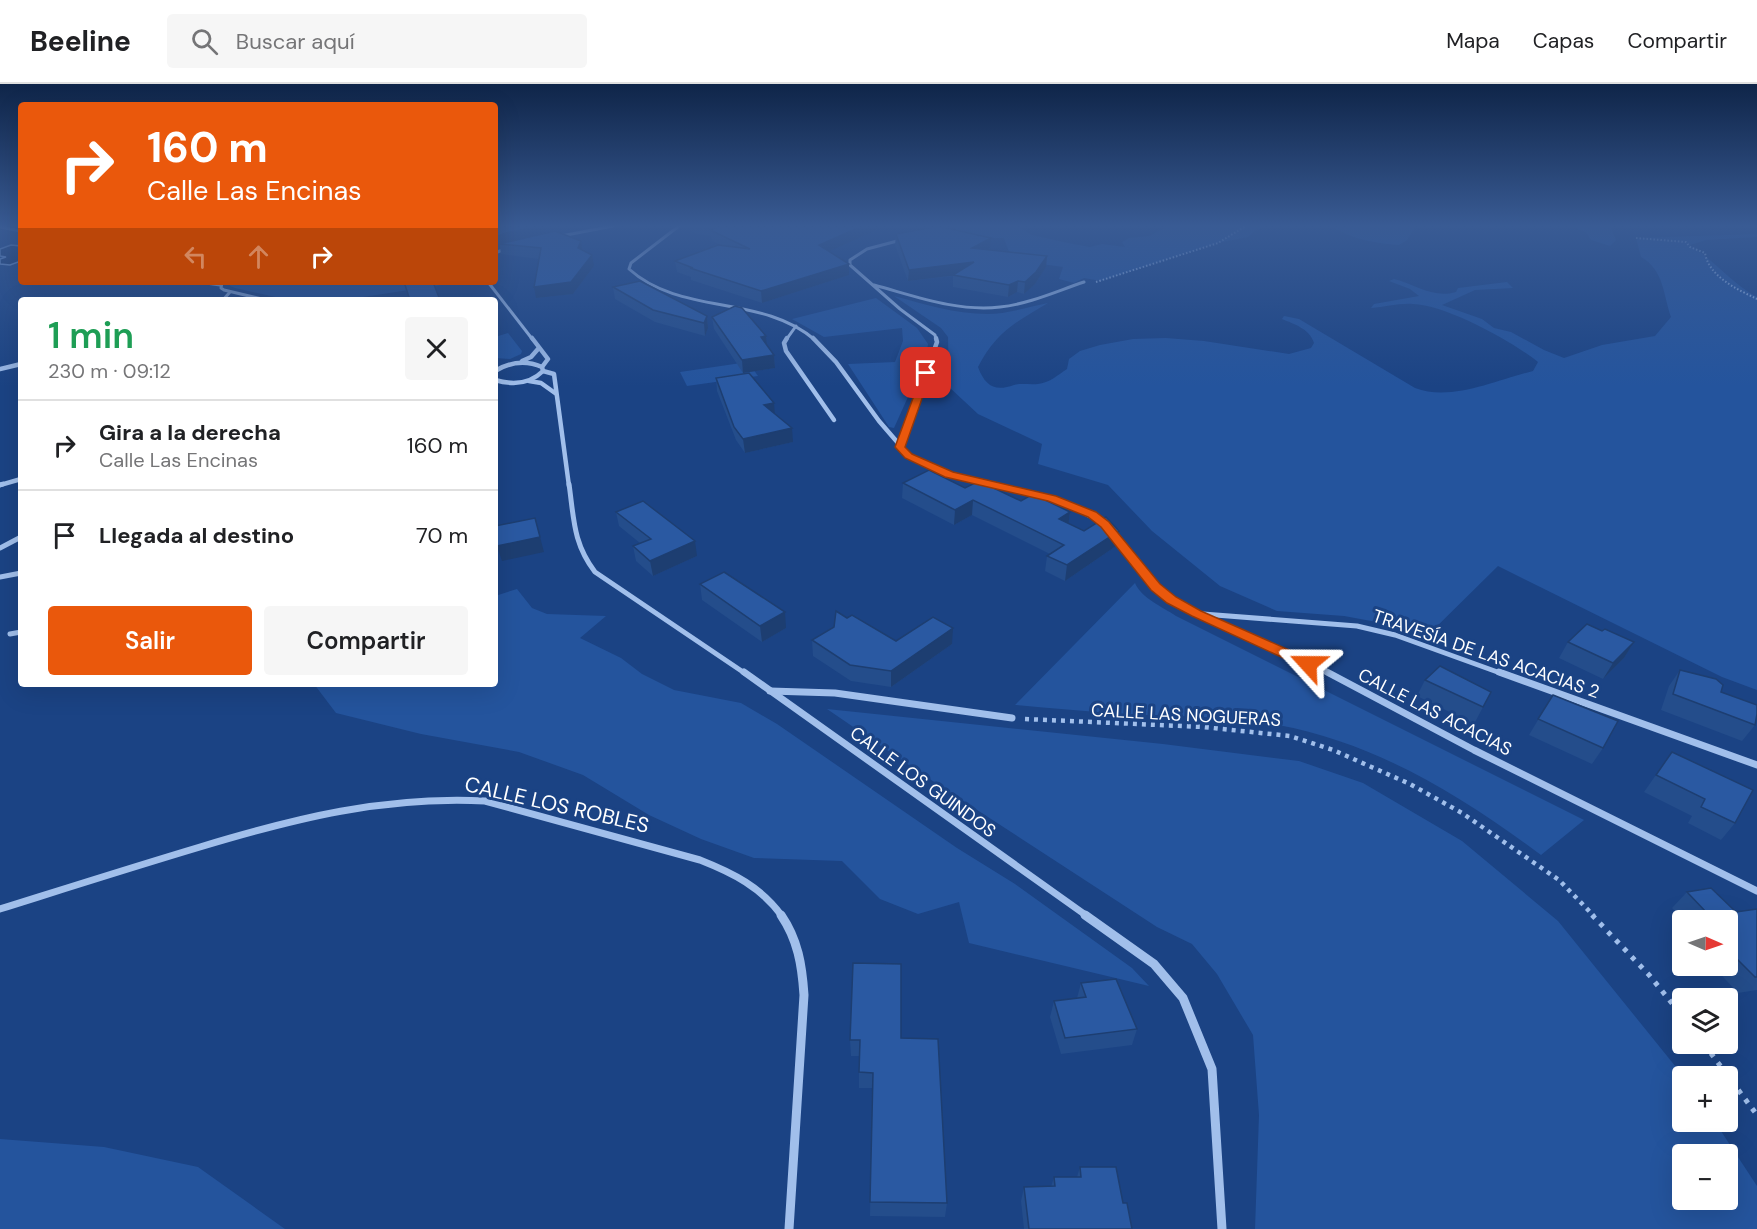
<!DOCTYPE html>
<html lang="es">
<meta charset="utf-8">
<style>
body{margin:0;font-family:"DM Sans",sans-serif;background:#f6f6f6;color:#202124;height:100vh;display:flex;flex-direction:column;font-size:22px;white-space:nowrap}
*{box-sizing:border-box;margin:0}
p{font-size:20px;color:#757577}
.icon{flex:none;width:33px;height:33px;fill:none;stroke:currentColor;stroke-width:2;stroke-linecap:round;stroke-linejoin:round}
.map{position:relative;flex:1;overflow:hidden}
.sheet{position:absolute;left:18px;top:213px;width:480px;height:390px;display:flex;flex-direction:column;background:#fff;border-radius:6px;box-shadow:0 6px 24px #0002}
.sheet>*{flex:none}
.banner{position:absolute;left:18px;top:18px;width:480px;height:183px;border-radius:6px;box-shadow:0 6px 24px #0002;background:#ea580c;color:#fff;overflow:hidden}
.needle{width:39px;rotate:92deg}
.buttons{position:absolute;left:1672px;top:826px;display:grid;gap:12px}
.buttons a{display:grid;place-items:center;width:66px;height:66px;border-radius:6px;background:#fff;box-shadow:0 6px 24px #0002;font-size:30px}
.pin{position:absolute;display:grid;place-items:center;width:51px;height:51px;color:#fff;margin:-26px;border-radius:12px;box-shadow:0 3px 9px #0006}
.me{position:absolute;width:66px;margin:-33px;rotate:294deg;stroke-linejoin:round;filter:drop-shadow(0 0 4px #0008)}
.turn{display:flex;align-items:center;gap:21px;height:126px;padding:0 30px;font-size:27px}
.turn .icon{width:78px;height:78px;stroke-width:2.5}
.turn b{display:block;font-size:42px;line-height:51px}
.lanes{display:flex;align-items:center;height:57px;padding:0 30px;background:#0003;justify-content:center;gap:30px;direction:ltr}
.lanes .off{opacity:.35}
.round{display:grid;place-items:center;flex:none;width:63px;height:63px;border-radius:6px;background:#f6f6f6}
.overview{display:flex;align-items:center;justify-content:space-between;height:102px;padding:0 30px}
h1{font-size:36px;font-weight:600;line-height:45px;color:#1e9e55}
.primary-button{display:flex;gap:12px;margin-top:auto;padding:12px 30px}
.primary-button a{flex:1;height:69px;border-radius:6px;background:#ea580c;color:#fff;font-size:24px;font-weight:600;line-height:69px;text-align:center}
.primary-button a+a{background:#f6f6f6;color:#202124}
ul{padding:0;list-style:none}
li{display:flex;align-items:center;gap:18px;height:90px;padding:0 30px;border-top:2px solid #e0e0e0}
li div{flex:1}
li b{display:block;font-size:22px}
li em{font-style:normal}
header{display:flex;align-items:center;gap:36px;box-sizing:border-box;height:84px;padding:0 30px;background:#fff;border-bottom:2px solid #e0e0e0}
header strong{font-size:28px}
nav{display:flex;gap:33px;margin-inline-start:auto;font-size:21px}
.search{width:420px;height:54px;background:#f6f6f6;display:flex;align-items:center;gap:15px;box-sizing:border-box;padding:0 21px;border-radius:6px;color:#757577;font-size:22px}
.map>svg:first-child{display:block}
</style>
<header>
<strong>Beeline</strong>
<div class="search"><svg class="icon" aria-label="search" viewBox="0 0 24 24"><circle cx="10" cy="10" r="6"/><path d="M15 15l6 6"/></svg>Buscar aquí</div>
<nav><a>Mapa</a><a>Capas</a><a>Compartir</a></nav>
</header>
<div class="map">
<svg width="1757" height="1145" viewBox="0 0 1757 1145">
<rect width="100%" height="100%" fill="#1b4384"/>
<!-- green -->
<g fill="#24549d" fill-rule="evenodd">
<polygon points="955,142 1017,142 1032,151 1068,159 1090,163 1102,160 1125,163 1122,158 1129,154 1149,152 1169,142 1267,142 1256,146 1248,153 1218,159 1101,197 1084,194 1074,199 1059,195 1063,183 1012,176 1004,154 934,154 954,147"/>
<path d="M 1416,142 L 1407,156 L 1399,161 C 1380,160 1349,155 1334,143 Z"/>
<polygon points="1570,142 1610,142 1616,156 1610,162 1591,156 1586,148"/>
<path d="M 1757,150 L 1757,153 L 1706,156 L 1690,161 C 1714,176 1731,199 1757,213 L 1757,606 L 1722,593 L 1498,482 L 1424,555 L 1382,539 L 1344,532 L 1277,527 L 1220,502 L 1152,447 L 1108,401 L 1038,380 L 1042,360 L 978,330 L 949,303 L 948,253 L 941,244 L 894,212 C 924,220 955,230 987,230 C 1007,230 1028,223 1048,219 C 1016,238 996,248 978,283 C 985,302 995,308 1014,301 C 1021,299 1030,301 1038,300 C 1049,299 1058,291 1067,285 L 1069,275 L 1080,267 L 1100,261 L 1133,255 L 1166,254 L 1204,257 L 1289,270 L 1311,264 L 1314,259 C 1310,245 1294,240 1282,235 L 1284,232 L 1299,235 L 1415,304 C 1451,318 1496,296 1533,287 L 1538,278 C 1512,257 1446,221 1413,220 C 1399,219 1385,223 1371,224 L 1374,220 L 1419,212 L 1410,205 L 1389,197 L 1394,195 C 1415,200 1433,215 1456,208 L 1458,204 L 1507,198 L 1513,204 L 1475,206 L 1442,221 L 1482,235 L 1494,244 L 1511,248 L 1544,266 L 1564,274 L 1602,261 L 1655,252 L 1671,233 C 1663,210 1664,186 1641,173 L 1636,154 Z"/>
<polygon points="231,198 461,198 363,213 368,216 289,216 235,204 230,202"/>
<polygon points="876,214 917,244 928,260 926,273 894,344 889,343 848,280 895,278 903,257 902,244 824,253 792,235"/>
<polygon points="508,249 522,267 521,270 510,275 495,274 495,253"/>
<polygon points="748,278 758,292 687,302 680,288"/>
<path d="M 1135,499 C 1141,514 1163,523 1176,532 L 1584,736 L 1541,771 C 1462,712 1376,659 1278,641 C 1227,632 1176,632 1124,630 C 1088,628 1051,624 1015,621 Z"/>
<polygon points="517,505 532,524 547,530 606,532 580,554 621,574 642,590 674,606 741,619 777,640 957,764 1015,800 1132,884 1149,902 969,859 959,818 918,830 880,815 842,777 754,774 701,755 649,731 583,691 519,668 421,650 336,629 314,600 495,600 495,512"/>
<path d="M 827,625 L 1163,660 L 1299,677 L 1363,699 L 1462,757 L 1558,837 L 1684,993 L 1683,1038 L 1715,1038 L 1757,1102 L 1757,1145 L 1255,1145 L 1259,1031 L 1253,951 L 1217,890 L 1192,860 L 1157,843 L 925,692 ZM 1683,1071 L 1728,1071 L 1728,1116 L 1683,1116 Z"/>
<polygon points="0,1055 104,1063 198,1083 285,1145 0,1145"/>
</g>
<!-- water -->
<polygon fill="#123062" stroke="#94b9ed" stroke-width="1.5" points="11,161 21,162 21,177 10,181 0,180 0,175 6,173 0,172 0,165"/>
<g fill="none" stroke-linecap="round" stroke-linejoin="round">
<!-- path-far2 -->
<g stroke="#a1bfeb" stroke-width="2" stroke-dasharray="1.5 2" stroke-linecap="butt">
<path d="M 1636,154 L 1686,158 L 1690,163 L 1705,169 C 1709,193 1737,205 1757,215"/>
<polyline points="1096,198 1218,159 1246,142"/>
</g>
<!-- path-far1 -->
<polyline stroke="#a1bfeb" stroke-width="4.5" stroke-dasharray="4 5" stroke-linecap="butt" points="1025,635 1203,643 1290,652 1333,666 1410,700 1462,729 1559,796 1594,832"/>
<!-- path -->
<g stroke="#a1bfeb" stroke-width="5" stroke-dasharray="4.5 7" stroke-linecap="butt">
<polyline points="1592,831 1650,892 1683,933"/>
<polyline points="1704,960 1757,1031"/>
</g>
<!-- minor-far4 -->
<g stroke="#a1bfeb" stroke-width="3">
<path d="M 679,142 L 631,179 L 629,185 C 681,232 762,210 815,256"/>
<polyline points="0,143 21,147"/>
<polyline points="561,152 613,142"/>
<polyline points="901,156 867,165 850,176 850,181 900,225 935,251 936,256"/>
<polyline points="495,169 507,164"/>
<polyline points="199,198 220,201"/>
<polyline points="222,198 221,204 224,206 266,216"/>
<polyline points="488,198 533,256"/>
<path d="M 874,201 C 915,212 957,228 1000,223 C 1029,220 1057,207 1084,198"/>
<polyline points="223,216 230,208"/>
<polyline points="786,256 796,242"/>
</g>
<!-- minor-far3 -->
<g stroke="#a1bfeb" stroke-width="4.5">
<polyline points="787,254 784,259 786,267 834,336"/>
<polyline points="813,254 836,278 879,337 911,374 942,389 993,402"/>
<polyline points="522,277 531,273 538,265"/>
<polyline points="0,285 21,280"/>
<path d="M 495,287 C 510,278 526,276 542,283"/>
<polyline points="543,287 554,290 569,402"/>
<path d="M 495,296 C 512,301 530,300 543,287 L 542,283 L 548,275 L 532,254"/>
<polyline points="529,297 541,299 555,309"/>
<polyline points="900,363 937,258 936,254"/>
<polyline points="0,401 21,395"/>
</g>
<!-- minor-far2 -->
<g stroke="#a1bfeb" stroke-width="5">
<path d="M 569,400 C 574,435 573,459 595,488 L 746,590"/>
<path d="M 986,400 C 1029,409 1067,417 1105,440"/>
<polyline points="0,401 3,400"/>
<polyline points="1113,451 1156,503 1172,516 1330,590"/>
<polyline points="0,464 21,453"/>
<polyline points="0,493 21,489"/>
<polyline points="1203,530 1357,542 1395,551 1503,590"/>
<polyline points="10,550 21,548"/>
</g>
<!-- minor-far1 -->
<g stroke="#a1bfeb" stroke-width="7">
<polyline points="744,588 1087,832"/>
<polyline points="1327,588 1474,666 1757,807"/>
<polyline points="1499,588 1757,681"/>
<polyline points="770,607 835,609 1012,634"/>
<path d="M 0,825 C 67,804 133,783 200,763 C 296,734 384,712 485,717 L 700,776 C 733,789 761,803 782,832"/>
</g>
<!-- minor -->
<g stroke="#a1bfeb" stroke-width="9">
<path d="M 781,831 C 798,856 802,881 804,911 L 789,1145"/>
<polyline points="1085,831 1154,880 1183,914 1212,985 1222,1145"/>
</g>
</g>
<!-- wall -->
<g fill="#244d8b">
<polygon points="495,142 543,142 544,149 581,157 583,166 594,182 573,210 536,214 539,175 501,170 500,163 495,165"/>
<polygon points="682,142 885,142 829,167 849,191 762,219 691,196 691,193 677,188 675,177 721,161 712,157 711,152 697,150"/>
<polygon points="896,150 991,154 990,164 988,165 1047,172 1046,183 1035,200 1024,210 1017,208 1008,213 953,203 953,192 908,197 895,161"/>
<polygon points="613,203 707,232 708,244 705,252 655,238 615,215"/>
<polygon points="712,233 767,261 774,271 775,284 743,289 714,245"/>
<polygon points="716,294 774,319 774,329 793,358 745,369 736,356 717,307"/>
<polygon points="903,399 965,404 1070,428 1068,440 1084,447 1119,447 1116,462 1065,497 1045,487 1047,472 1050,470 972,431 954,441 902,414"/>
<polygon points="616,428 697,472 653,492 636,477 633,462 640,459 619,442"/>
<polygon points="700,500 786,544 762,558 702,516"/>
<polygon points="847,534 896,557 952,560 891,603 851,597 813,572 812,556"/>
<polygon points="1568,558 1634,558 1624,574 1603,595 1559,574"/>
<polygon points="1680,586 1721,608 1755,641 1742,657 1661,626 1669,602"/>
<polygon points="1425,596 1491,608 1474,640 1417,612"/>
<polygon points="1553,611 1603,664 1592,680 1529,651"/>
<polygon points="1672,668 1735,739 1721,756 1688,739 1692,732 1644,708"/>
<polygon points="1687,808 1736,828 1757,825 1757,906 1738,909 1713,882 1728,882 1728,837 1685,837 1672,824"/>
<polygon points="1081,899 1137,945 1132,961 1061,970 1050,933 1054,917 1077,914"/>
<polygon points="901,954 947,1119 945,1133 870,1132 872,1004 859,1004 859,972 851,972 850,956"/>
<polygon points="1080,1083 1123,1119 1132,1145 1024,1145 1021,1117 1024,1103 1051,1103 1054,1093 1077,1093"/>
</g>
<!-- shaded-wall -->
<g fill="#1d3e71">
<polygon points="540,142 543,142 545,152 499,160 500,163 495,165 495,153 506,149"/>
<polygon points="862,142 885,142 819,172 819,161"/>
<polygon points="991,154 990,164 971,175 972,164"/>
<polygon points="581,157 583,168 578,164"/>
<polygon points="592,171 594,182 573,210 536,214 534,203"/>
<polygon points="1047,172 1046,183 1035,200 1024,210 1025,198"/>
<polygon points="974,178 974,189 908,197 909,186"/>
<polygon points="849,180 849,191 762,219 761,207"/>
<polygon points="1018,197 1017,208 1008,213 1009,201"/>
<polygon points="707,232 708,244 705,252 704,239"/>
<polygon points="766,252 767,265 761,253"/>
<polygon points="774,271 775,284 743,289 742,276"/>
<polygon points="774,319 775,332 764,321"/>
<polygon points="792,344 793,358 745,369 743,355"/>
<polygon points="973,416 972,431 954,441 955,426"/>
<polygon points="1070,428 1068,443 1059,435"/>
<polygon points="1119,447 1116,462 1065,497 1067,481"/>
<polygon points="540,453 544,468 502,477 497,462"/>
<polygon points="695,457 697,472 653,492 650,477"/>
<polygon points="785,528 786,544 762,558 760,542"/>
<polygon points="953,544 952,560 891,603 891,587"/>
<polygon points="1634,558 1624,574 1603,595 1613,579"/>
</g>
<!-- building -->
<g fill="#2a59a2" stroke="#1d3e71" stroke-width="1.5">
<polygon points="495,142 540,142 506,149 495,153"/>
<polygon points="713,142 862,142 819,161 849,180 761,207 690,184 693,184 675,177 718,161 750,165 710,146 717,143"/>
<polygon points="938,142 991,154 972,164 1047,172 1036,188 1025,198 1018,197 1009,201 953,191 974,178 909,186 896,150"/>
<polygon points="555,147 581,157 578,164 592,171 571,198 534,203 541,164 499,160"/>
<polygon points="640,197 707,232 704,239 653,226 613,203"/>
<polygon points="404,198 433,198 440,216 410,216"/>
<polygon points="735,222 742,224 766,252 761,253 774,271 742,276 712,233"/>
<polygon points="749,289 774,319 764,321 792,344 743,355 734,343 716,294"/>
<polygon points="929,386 965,404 979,397 1021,417 1033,410 1070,428 1059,435 1084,447 1106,433 1119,447 1067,481 1047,472 1064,461 973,416 955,426 903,399"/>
<polygon points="643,417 695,457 650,477 633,462 651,455 616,428"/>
<polygon points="535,434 540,453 497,462 495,450 495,442"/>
<polygon points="724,488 785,528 760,542 700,500"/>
<polygon points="836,527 847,534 852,531 896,557 933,533 953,544 891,587 850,581 812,556 834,543"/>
<polygon points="1587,540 1602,547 1605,545 1634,558 1613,579 1568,558"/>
<polygon points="1440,582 1491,608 1483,623 1425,596"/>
<polygon points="1680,586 1716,595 1723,601 1721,608 1757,621 1757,630 1755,641 1673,610"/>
<polygon points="1553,611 1618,637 1603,664 1538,635"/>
<polygon points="1672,668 1753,706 1735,739 1701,723 1705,715 1656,691"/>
<polygon points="1711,804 1736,828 1757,825 1757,893 1755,893 1728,866 1728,837 1701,837 1695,831 1707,829 1687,808"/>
<polygon points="853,879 901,880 901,954 938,955 947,1119 870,1118 873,989 859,988 860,956 850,956"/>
<polygon points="1116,895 1137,945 1065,954 1054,917 1086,913 1081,899"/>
<polygon points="1080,1083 1116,1083 1123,1119 1127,1119 1132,1145 1029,1145 1024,1103 1055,1102 1054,1093 1081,1093"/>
</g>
<!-- sky -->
<linearGradient id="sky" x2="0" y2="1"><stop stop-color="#0f2549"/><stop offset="0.47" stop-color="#395b94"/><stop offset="1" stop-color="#395b94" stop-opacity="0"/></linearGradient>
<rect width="1757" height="302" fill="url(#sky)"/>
<!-- route -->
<polygon fill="#ea580c" stroke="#983908" stroke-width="1.5" points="923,287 931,289 905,363 912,370 953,388 1056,412 1096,428 1109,438 1160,500 1176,513 1201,527 1312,576 1314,580 1312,583 1303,583 1192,532 1167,519 1151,506 1101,443 1088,433 1048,417 945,393 905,374 895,363"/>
<g text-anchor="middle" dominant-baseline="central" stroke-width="6" stroke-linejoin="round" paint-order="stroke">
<!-- street labels -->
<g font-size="18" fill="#fff" stroke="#1b4384">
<text transform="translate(1486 570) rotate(19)">TRAVESÍA DE LAS ACACIAS 2</text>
<text transform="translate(1435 628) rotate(27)">CALLE LAS ACACIAS</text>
<text transform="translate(1186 631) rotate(3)">CALLE LAS NOGUERAS</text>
<text transform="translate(923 698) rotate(36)">CALLE LOS GUINDOS</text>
</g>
<!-- near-street labels -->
<g font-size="21" fill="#fff" stroke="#1b4384">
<text transform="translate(557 721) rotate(13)">CALLE LOS ROBLES</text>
</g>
</g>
</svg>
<div class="buttons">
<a><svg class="needle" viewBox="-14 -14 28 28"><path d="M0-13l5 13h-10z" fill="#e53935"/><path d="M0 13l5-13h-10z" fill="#757577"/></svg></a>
<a><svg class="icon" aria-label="layers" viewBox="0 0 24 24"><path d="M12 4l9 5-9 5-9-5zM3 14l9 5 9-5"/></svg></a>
<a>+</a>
<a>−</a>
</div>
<div class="pin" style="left:926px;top:289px;background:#d93025"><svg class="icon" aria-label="arrive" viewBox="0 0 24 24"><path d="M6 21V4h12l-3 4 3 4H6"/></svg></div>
<svg class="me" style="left:1308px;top:580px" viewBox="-20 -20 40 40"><path d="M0-17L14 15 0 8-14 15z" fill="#ea580c" stroke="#fff" stroke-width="4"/></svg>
<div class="banner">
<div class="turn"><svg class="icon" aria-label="right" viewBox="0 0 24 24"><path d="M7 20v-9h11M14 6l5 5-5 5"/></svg><div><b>160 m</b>Calle Las Encinas</div></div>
<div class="lanes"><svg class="icon off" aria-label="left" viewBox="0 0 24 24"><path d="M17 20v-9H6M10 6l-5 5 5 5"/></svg><svg class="icon off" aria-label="ahead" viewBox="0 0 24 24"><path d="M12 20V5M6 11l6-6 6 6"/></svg><svg class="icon" aria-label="right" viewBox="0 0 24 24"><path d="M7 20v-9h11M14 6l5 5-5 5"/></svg></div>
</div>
<section class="sheet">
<div class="overview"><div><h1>1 min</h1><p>230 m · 09:12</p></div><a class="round"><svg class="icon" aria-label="close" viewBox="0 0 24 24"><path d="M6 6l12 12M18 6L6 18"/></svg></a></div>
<ul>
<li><svg class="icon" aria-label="right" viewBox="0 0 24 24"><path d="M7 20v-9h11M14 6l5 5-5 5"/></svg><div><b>Gira a la derecha</b><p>Calle Las Encinas</p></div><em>160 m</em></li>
<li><svg class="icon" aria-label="arrive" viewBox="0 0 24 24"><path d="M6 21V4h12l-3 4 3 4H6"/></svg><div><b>Llegada al destino</b></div><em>70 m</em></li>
</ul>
<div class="primary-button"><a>Salir</a><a>Compartir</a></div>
</section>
</div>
